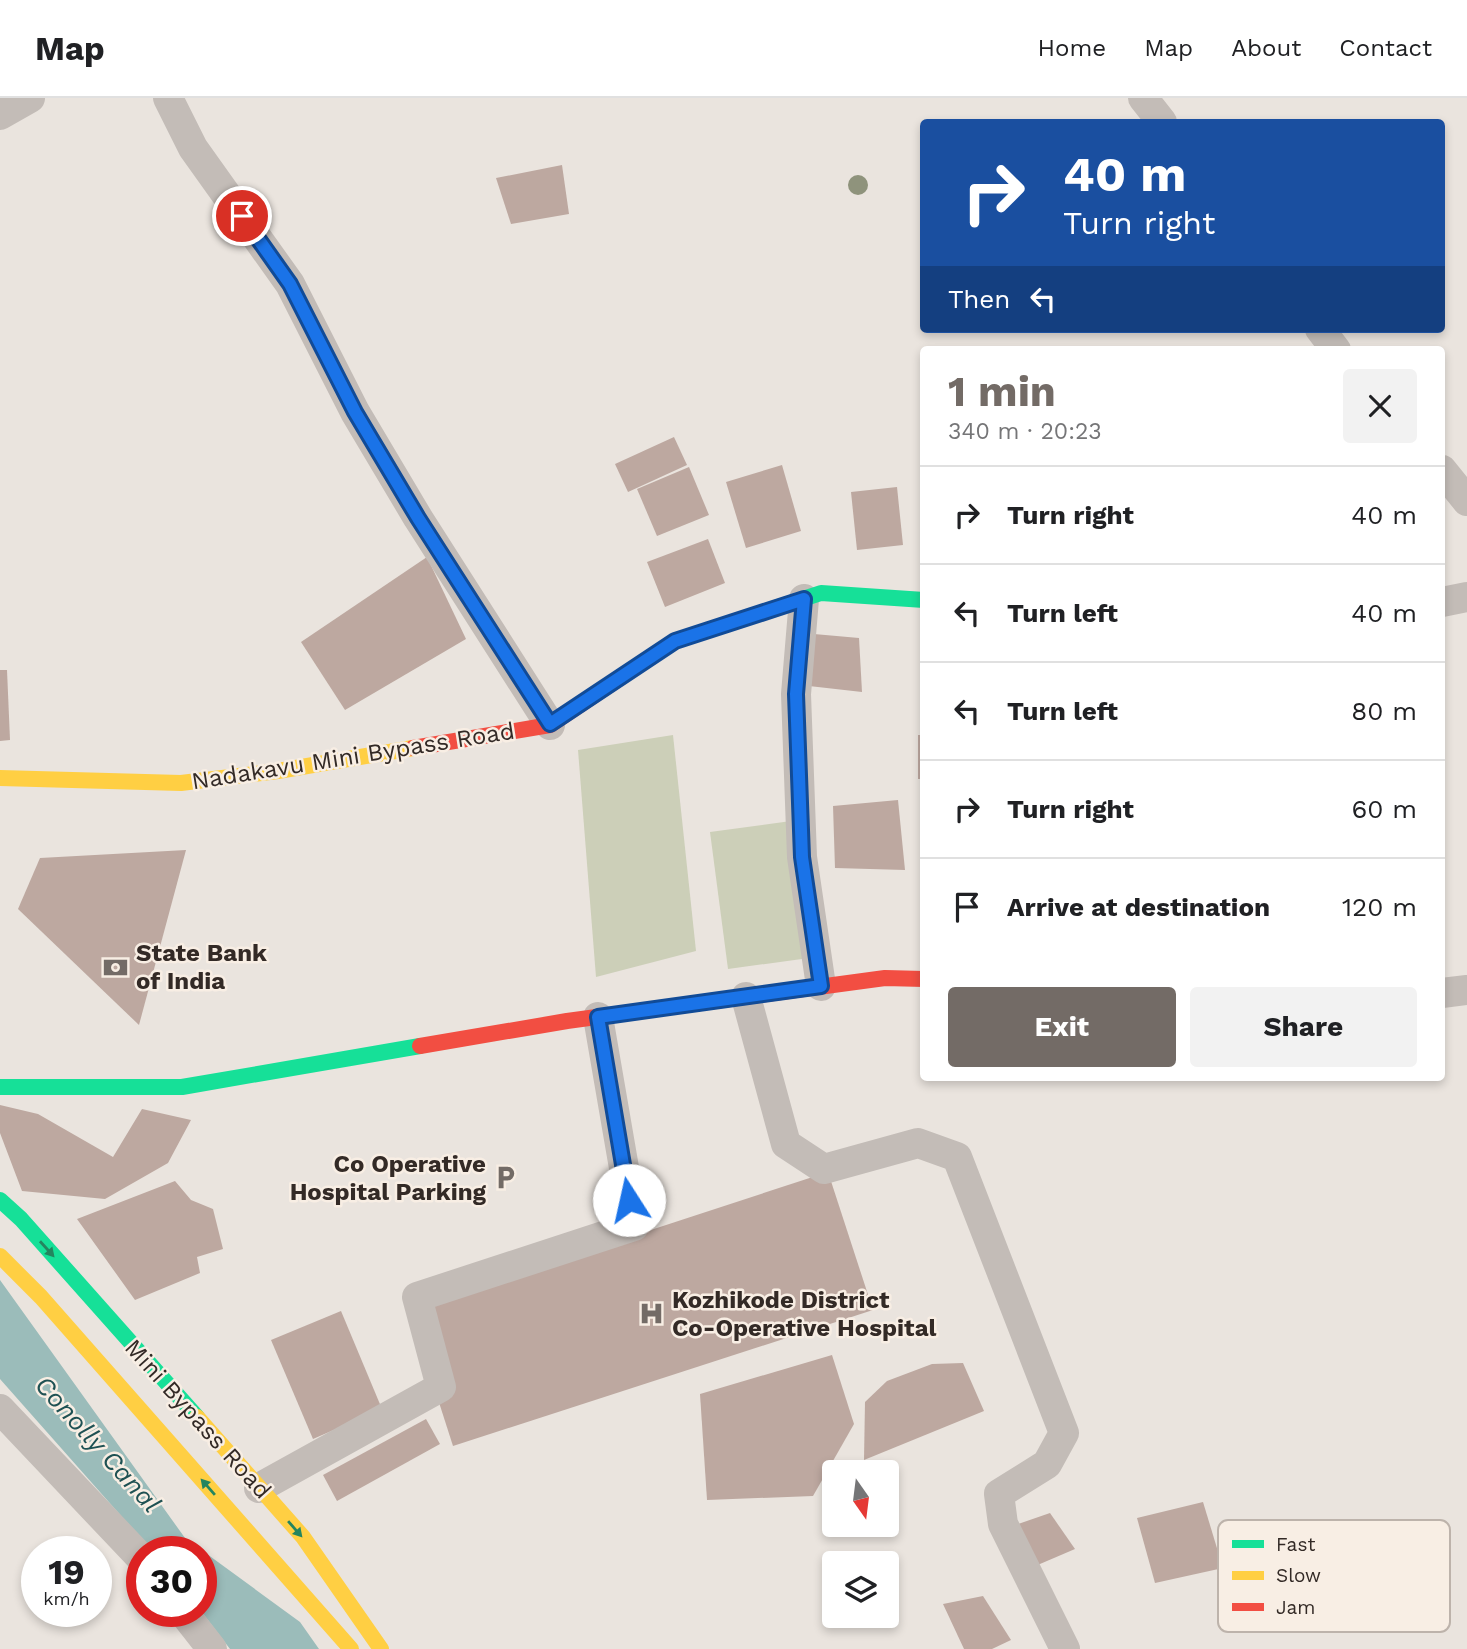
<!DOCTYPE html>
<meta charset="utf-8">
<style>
body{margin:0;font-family:"Work Sans",sans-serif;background:#f2f2f2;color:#202124;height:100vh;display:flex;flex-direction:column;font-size:26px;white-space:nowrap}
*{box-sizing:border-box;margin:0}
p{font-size:23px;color:#757577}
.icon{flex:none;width:38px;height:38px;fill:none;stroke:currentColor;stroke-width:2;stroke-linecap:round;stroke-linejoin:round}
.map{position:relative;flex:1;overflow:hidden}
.side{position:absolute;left:920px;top:248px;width:525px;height:735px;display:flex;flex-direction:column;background:#fff;border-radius:7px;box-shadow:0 4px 10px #0003}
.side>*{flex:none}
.hud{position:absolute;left:920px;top:21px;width:525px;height:214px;border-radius:7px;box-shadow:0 4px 10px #0003;background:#1a4fa0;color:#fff;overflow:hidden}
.needle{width:46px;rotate:166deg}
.buttons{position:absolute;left:822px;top:1362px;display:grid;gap:14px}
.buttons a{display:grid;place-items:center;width:77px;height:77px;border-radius:7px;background:#fff;box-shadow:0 4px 10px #0003;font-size:35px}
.speed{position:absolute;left:21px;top:1438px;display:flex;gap:14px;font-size:35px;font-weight:700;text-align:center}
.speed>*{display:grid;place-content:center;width:91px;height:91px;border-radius:50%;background:#fff;box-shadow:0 4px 10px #0003;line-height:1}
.speed small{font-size:18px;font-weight:400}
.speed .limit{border:10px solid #d22;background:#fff;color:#111}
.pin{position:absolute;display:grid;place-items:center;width:60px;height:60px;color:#fff;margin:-30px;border:4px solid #fff;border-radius:50%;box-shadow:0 2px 7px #0007}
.me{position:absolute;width:77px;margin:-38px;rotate:350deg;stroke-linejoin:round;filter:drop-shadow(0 0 5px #0008)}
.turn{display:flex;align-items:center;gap:24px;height:147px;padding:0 28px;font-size:32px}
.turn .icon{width:91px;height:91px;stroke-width:2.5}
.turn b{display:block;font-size:49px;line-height:60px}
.then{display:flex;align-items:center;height:66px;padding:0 28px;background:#0003;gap:14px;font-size:26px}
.round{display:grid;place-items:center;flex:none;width:74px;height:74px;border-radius:7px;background:#f2f2f2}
.summary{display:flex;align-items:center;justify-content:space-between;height:119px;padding:0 28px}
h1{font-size:42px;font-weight:700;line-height:52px;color:#736b66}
.primary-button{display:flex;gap:14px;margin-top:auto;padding:14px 28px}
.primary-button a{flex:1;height:80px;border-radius:7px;background:#736b66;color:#fff;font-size:28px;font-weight:700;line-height:80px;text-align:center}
.primary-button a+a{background:#f2f2f2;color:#202124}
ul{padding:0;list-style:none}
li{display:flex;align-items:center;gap:21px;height:98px;padding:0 28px;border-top:2px solid #e0e0e0}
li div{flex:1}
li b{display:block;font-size:26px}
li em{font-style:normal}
header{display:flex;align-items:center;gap:42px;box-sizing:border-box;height:98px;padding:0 35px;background:#fff;border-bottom:2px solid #e0e0e0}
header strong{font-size:33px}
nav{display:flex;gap:38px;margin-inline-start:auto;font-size:24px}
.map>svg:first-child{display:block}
</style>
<header>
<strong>Map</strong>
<nav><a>Home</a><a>Map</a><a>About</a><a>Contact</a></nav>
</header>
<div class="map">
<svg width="1467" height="1551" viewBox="0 0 1467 1551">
<rect width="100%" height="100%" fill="#eae4de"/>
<!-- green -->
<g fill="#cccfb8">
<polygon points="673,637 696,853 596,879 578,652"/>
<polygon points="791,723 809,860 728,871 710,734"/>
</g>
<!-- water -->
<polygon fill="#9bbcba" points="0,1182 185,1440 300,1524 319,1551 230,1551 201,1513 201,1454 153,1454 0,1281"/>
<!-- building -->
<g fill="#bda8a0">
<polygon points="562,67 569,116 511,126 496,80"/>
<polygon points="674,339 687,367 628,394 615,366"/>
<polygon points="782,367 801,433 746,450 726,384"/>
<polygon points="689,369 709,417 657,438 637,391"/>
<polygon points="897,389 903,447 857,452 851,394"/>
<polygon points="708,441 725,485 665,509 647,464"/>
<polygon points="427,459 466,541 345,612 301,544"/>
<polygon points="814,536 859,540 862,594 809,588"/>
<polygon points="0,572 7,572 10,642 0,643"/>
<rect x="918" y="637" width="6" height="44"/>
<polygon points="898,702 905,772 835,770 833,708"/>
<polygon points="186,752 139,927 18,811 40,760"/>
<polygon points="0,1007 38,1016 113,1059 142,1011 191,1022 168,1065 105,1101 22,1093 0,1035"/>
<polygon points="828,1074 873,1212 453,1348 409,1211"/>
<polygon points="175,1083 191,1102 213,1111 223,1151 197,1159 200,1175 135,1202 77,1121"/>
<polygon points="341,1213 382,1311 313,1341 271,1242"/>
<polygon points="832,1257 854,1326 813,1398 707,1402 700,1296"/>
<polygon points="963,1265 984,1313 864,1362 865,1304 887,1283 932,1266"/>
<polygon points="426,1321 440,1346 337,1403 323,1377"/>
<polygon points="1203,1404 1223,1470 1155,1485 1137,1420"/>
<polygon points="1050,1415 1075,1451 1014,1477 998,1433"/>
<polygon points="983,1498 1011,1542 992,1551 964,1551 943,1506"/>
</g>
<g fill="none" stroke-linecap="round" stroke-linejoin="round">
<!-- street -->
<g stroke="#c3bcb7" stroke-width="30">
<polyline points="168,0 193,50 290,186 355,314 418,420 550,627"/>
<polyline points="1143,0 1162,24"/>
<polyline points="0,17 30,0"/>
<polyline points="1320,231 1336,252"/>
<polyline points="1442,372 1467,403"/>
<polyline points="804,501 796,596 802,759 821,888"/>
<polyline points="1442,504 1467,499"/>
<polyline points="1442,895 1467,892"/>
<polyline points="746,899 786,1046 824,1071 918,1045 957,1059 1064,1335 1047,1366 999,1396 1003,1426 1065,1551"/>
<polyline points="0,1311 142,1461"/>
<polyline points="259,1390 441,1289 417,1199 634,1128 598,919"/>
<polyline points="183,1514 212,1551"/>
</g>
<!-- fast -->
<g stroke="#16e098" stroke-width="16">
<polyline points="757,516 821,495 924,502"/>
<polyline points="0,989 182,989 420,948"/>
<polyline points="0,1102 21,1121 197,1319"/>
</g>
<!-- slow -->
<g stroke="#ffcf43" stroke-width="16">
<polyline points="0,680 181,685 278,673 413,650"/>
<polyline points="0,1158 41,1199 351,1551"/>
<polyline points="197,1319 303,1439 381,1551"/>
</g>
<!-- jam -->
<g stroke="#f24e42" stroke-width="16">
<polyline points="413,650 550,627 675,543 757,516"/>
<polyline points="420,948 567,923 885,880 924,881"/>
</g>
</g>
<!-- trees -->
<circle fill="#8f937c" cx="858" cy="87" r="10"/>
<!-- one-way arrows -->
<defs><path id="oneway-solid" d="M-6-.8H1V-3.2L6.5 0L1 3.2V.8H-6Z" transform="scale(1.75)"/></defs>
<g fill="#24855f">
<use href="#oneway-solid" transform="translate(47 1151) rotate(48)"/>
<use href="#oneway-solid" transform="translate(208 1389) rotate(-131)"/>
<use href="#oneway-solid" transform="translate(295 1431) rotate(49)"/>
</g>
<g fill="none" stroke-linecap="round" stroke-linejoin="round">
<defs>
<polyline id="route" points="242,118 290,186 355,314 418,420 550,626 675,543 804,501 796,596 802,759 821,888 598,919 629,1102"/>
</defs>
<!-- route casing -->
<use href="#route" stroke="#114b97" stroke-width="18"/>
<!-- route -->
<use href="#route" stroke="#1a73e8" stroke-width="12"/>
</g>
<!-- icons -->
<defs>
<symbol id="bank-bare" viewBox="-9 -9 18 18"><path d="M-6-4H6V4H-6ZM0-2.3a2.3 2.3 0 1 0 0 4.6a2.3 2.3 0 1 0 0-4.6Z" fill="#736b66" stroke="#f8eee4" stroke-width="2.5" paint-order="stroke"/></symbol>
<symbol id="parking-bare" viewBox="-9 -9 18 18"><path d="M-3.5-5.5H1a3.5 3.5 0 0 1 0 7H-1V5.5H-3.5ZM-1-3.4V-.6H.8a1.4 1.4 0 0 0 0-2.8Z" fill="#736b66" stroke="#f8eee4" stroke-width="2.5" paint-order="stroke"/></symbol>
<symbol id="hospital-bare" viewBox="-9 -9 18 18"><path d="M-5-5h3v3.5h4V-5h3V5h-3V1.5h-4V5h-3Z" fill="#736b66" stroke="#f8eee4" stroke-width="2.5" paint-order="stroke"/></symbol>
</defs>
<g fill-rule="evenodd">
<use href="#bank-bare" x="98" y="852" width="35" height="35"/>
<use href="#parking-bare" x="488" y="1062" width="35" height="35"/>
<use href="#hospital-bare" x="634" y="1198" width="35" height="35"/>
</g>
<g text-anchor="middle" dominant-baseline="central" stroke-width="5" stroke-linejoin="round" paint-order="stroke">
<!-- street labels -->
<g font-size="24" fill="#332a26" stroke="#f8eee4">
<text transform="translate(353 658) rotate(-9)">Nadakavu Mini Bypass Road</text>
<text transform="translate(198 1321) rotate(48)">Mini Bypass Road</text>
</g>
<!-- poi labels -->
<g font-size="24" font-weight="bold" fill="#332a26" stroke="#f8eee4" text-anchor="start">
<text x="136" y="855">State Bank<tspan x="136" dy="28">of India</tspan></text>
<text x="486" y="1066" text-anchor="end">Co Operative<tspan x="486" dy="28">Hospital Parking</tspan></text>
<text x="672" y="1202">Kozhikode District<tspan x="672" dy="28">Co-Operative Hospital</tspan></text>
</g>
<!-- water labels -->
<g font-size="26" font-style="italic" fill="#1e5153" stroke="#f8eee4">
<text transform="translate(98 1346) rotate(48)">Conolly Canal</text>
</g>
</g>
<!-- legend -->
<rect x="1218" y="1422" width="232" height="112" rx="10" fill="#f8eee4" stroke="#bdb3ab" stroke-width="2"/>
<rect x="1232" y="1442" width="32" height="8" fill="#16e098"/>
<rect x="1232" y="1473" width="32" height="9" fill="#ffcf43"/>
<rect x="1232" y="1505" width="32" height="8" fill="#f24e42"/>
<g font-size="19" fill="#332a26">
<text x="1276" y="1453">Fast</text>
<text x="1276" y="1484">Slow</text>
<text x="1276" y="1516">Jam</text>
</g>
</svg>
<div class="buttons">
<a><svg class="needle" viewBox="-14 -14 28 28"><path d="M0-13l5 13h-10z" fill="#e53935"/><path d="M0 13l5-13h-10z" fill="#757577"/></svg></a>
<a><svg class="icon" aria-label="layers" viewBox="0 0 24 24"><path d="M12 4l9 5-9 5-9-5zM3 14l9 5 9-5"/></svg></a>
</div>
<div class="speed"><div>19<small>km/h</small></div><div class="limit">30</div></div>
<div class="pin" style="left:242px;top:118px;background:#d93025"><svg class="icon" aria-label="arrive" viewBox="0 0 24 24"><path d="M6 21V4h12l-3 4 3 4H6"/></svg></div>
<svg class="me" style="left:629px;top:1102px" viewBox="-20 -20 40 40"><circle r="19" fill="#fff"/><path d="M0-13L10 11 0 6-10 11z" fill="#1a73e8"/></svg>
<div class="hud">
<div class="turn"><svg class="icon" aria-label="right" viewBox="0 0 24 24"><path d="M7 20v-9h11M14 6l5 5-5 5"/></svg><div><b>40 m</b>Turn right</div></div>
<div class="then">Then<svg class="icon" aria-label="left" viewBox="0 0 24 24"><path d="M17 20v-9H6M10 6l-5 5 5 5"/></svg></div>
</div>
<section class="side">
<div class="summary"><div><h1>1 min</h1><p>340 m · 20:23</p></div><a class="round"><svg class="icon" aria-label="close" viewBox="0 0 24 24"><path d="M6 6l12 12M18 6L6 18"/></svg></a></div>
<ul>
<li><svg class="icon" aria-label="right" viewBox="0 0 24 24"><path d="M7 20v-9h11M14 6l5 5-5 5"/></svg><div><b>Turn right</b></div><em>40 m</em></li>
<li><svg class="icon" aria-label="left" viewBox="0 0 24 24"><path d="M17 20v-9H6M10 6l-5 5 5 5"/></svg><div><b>Turn left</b></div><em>40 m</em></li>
<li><svg class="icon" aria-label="left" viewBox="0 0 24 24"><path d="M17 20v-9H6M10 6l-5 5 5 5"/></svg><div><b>Turn left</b></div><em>80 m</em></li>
<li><svg class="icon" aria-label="right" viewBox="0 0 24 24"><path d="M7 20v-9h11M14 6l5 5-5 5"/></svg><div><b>Turn right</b></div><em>60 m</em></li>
<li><svg class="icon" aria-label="arrive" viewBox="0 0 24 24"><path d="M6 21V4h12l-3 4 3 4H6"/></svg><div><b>Arrive at destination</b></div><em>120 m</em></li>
</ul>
<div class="primary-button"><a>Exit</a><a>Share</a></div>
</section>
</div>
